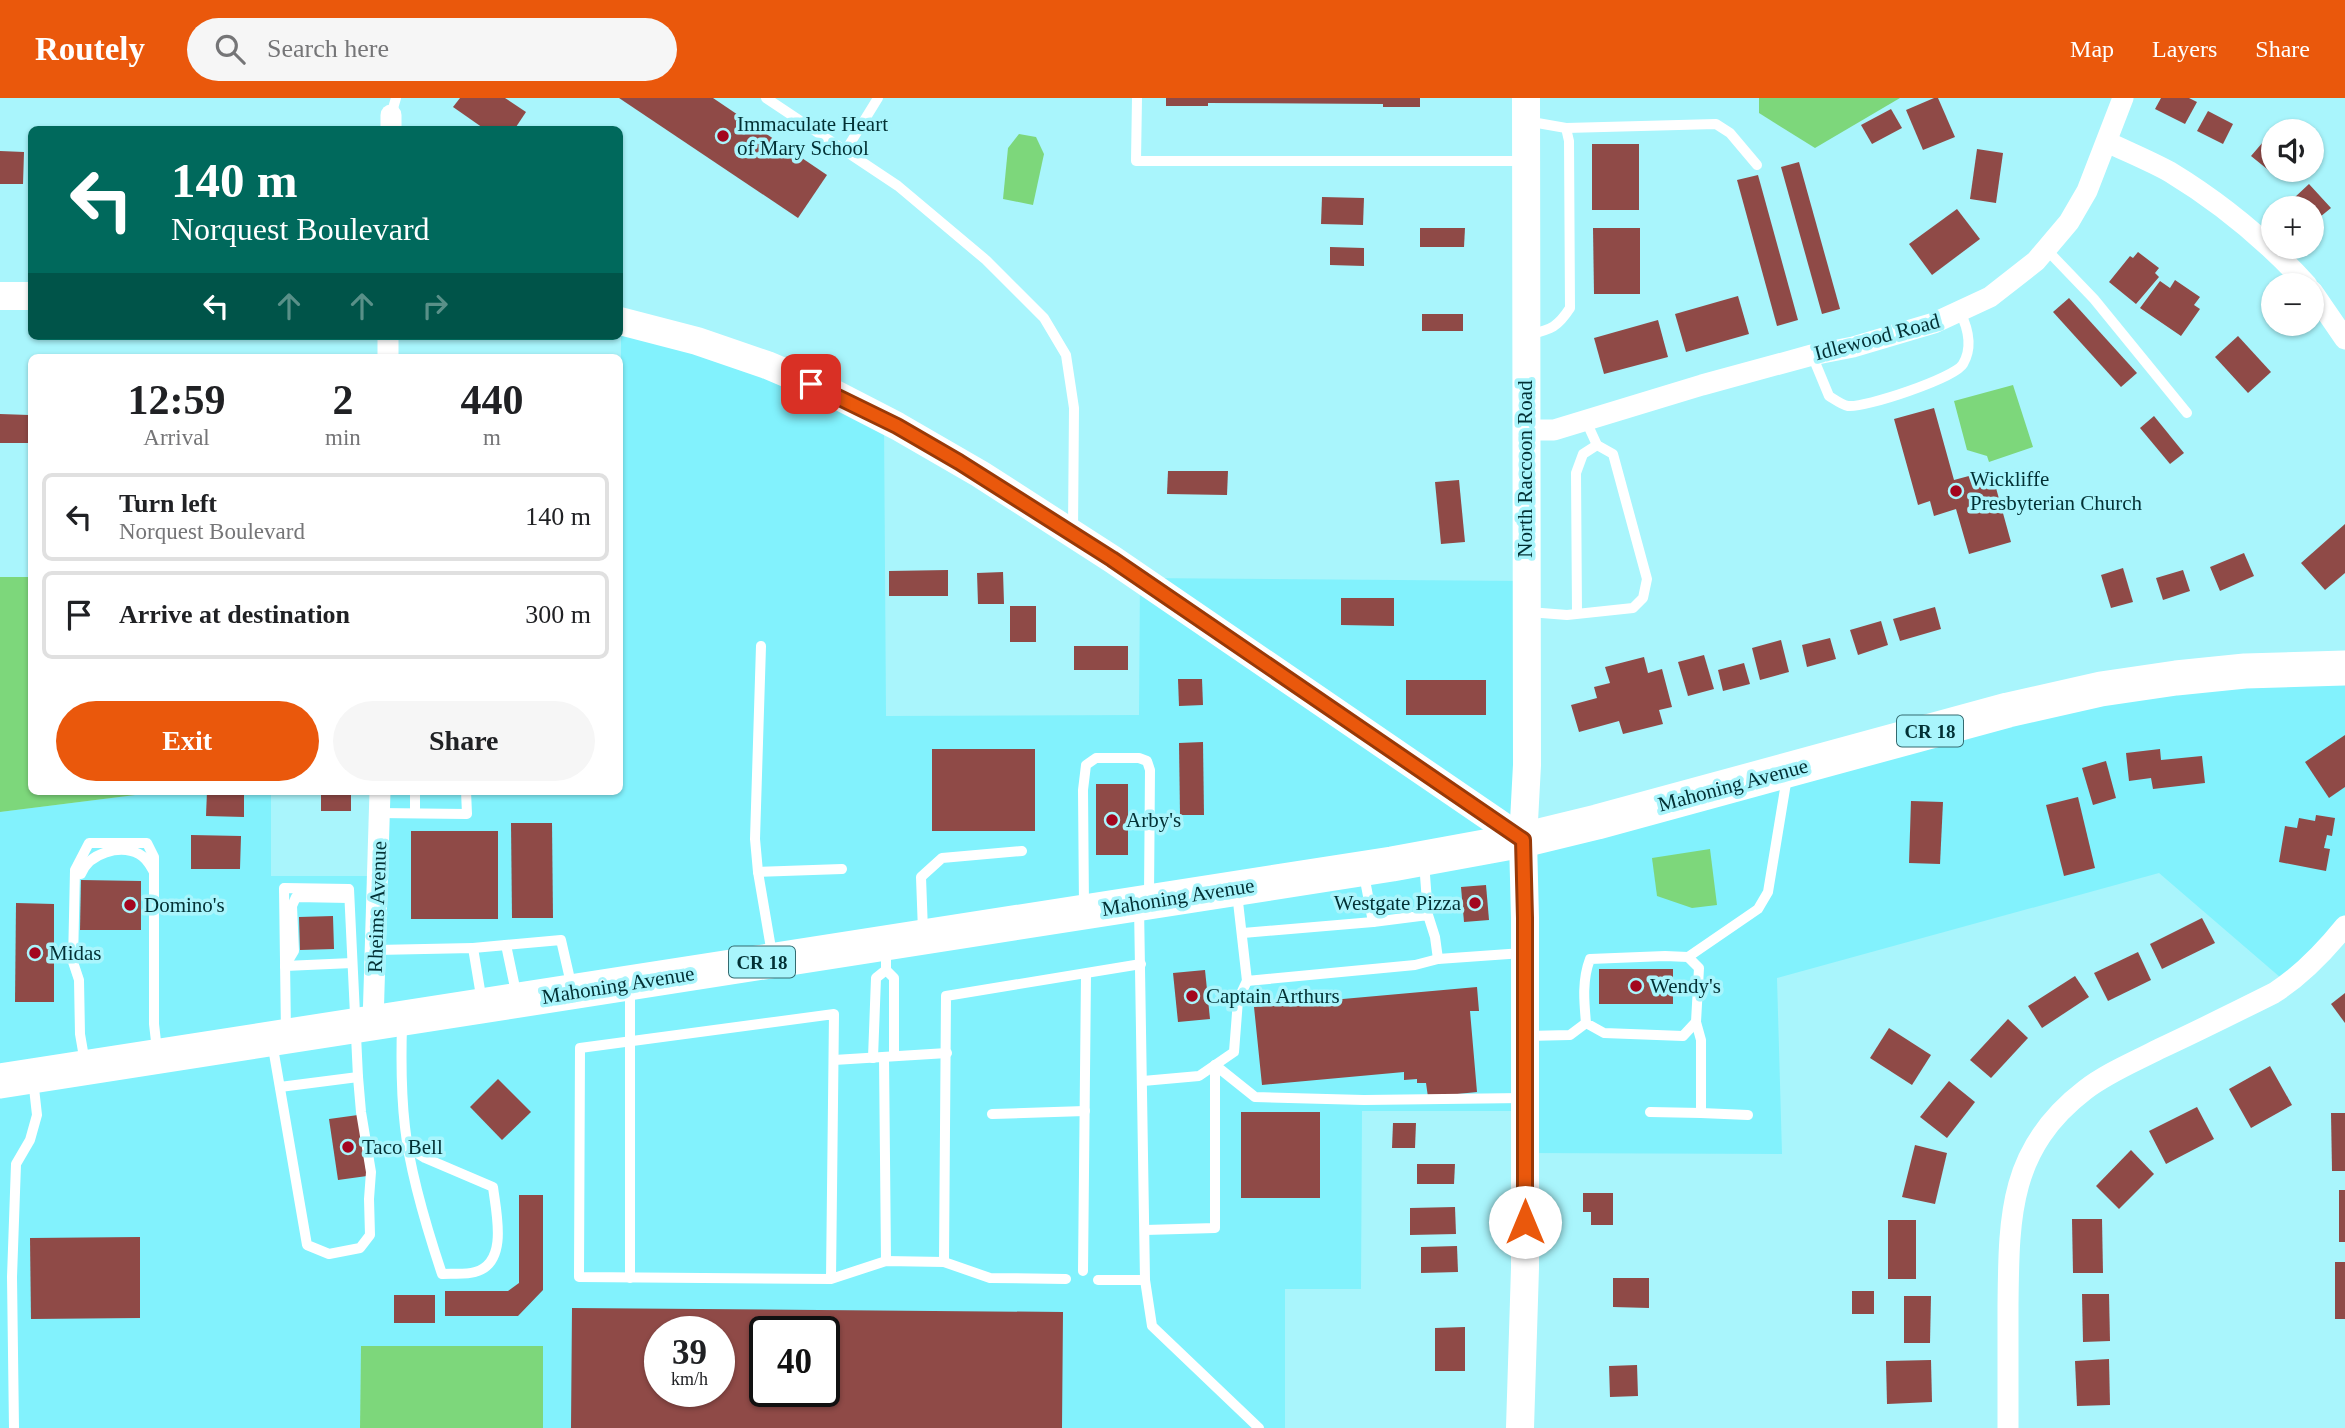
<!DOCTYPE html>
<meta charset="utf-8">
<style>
body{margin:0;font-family:"Times New Roman",serif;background:#f6f6f6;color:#202124;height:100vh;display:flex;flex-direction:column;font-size:26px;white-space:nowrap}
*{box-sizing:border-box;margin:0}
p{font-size:23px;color:#757577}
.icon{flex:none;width:38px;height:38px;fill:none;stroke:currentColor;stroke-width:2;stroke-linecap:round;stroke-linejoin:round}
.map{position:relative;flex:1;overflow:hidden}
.sheet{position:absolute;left:28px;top:256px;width:595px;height:441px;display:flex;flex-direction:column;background:#fff;border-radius:10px;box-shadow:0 2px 5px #0004}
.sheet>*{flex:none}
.banner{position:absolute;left:28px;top:28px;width:595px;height:214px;border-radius:10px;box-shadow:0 2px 5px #0004;background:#00695c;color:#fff;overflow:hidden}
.fabs{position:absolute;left:2261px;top:21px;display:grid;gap:14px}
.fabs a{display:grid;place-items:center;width:63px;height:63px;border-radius:50%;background:#fff;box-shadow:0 2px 5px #0004;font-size:35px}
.speed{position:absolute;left:644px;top:1218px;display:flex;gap:14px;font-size:35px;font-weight:700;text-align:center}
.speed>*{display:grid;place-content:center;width:91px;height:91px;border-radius:50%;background:#fff;box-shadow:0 2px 5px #0004;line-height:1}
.speed small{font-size:18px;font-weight:400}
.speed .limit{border:4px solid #111;border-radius:10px;background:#fff;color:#111}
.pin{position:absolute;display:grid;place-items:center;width:60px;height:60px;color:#fff;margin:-30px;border-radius:14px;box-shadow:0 4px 10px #0006}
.me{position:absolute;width:77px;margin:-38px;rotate:0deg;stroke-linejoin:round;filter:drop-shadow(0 0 5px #0008)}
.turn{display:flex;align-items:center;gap:24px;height:147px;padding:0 28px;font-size:32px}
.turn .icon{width:91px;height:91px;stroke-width:2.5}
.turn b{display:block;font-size:49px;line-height:60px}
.lanes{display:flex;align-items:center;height:66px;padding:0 28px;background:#0003;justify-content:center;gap:35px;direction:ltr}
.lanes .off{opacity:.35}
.eta{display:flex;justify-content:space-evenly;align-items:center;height:119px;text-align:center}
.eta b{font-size:42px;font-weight:700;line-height:49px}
.primary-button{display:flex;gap:14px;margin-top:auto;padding:14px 28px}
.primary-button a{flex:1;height:80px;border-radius:42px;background:#ea580c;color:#fff;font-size:28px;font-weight:700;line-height:80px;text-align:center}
.primary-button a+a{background:#f6f6f6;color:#202124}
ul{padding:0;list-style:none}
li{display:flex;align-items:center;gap:21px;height:88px;margin:0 14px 10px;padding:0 14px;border:4px solid #e0e0e0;border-radius:10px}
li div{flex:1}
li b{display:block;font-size:26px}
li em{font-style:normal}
header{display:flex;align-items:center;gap:42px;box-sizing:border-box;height:98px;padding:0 35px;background:#ea580c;color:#fff}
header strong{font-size:33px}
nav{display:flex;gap:38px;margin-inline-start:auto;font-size:24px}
.search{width:490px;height:63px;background:#f6f6f6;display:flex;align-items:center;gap:18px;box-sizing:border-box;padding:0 24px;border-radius:38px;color:#757577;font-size:26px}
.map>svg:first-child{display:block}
</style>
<header>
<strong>Routely</strong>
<div class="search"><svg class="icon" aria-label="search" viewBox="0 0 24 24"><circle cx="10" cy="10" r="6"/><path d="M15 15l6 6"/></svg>Search here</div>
<nav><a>Map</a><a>Layers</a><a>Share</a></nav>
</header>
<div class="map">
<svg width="2345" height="1330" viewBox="0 0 2345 1330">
<rect width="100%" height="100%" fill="#a9f5fc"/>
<!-- built -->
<path fill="#82f2fd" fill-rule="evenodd" d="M 621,224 L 884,322 L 886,618 L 1139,617 L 1140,480 L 1526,483 L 1523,741 L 2008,612 L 2345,570 L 2345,828 L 2288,886 L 2159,775 L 1777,880 L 1782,1056 L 1525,1055 L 1525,1013 L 1362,1013 L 1361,1191 L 1285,1191 L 1285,1330 L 543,1330 L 542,1248 L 361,1248 L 360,1330 L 0,1330 L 0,714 L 167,693 L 271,693 L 271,778 L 378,778 L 380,693 L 620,693 ZM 660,1234 L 719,1234 L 719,1293 L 660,1293 ZM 765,1234 L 824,1234 L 824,1293 L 765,1293 Z"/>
<!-- green -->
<g fill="#7dd77b">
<polygon points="1759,0 1900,0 1815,50 1759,15"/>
<polygon points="1019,36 1036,39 1044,56 1033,107 1003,101 1008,50"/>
<polygon points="2013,287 2033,349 1989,364 1987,358 1967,352 1954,303"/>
<polygon points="0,479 31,479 32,693 167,693 0,714"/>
<polygon points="1710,751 1717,807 1692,810 1657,798 1652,760"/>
<polygon points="361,1248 543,1248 543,1330 360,1330"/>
</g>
<!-- building -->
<g fill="#8f4a47" fill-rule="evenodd">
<polygon points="460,0 505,0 526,14 514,32 486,32 453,9"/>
<polygon points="619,0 713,0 827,77 798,120"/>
<polygon points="1166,0 1420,0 1420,9 1383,9 1383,6 1208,5 1208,8 1166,8"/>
<polygon points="1934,0 1938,0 1955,39 1923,52 1906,12"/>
<polygon points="2161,0 2189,0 2197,4 2185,26 2155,11"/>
<polygon points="1891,11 1902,30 1872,46 1861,27"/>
<polygon points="2208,13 2233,26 2223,46 2197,33"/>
<polygon points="2269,37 2273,40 2273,72 2283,72 2277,79 2251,58"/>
<rect x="1592" y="46" width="47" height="66"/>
<polygon points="1977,51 2003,55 1996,105 1970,101"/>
<polygon points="0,53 24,54 23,86 0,86"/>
<polygon points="1799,64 1840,211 1822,216 1781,69"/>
<polygon points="1758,77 1798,222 1777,228 1737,82"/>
<polygon points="2309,86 2331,110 2315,123 2312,120 2312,110 2303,110 2294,100"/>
<polygon points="1322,99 1364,100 1363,127 1321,126"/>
<polygon points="1957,111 1980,141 1932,177 1909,146"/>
<polygon points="1420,130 1465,130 1464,149 1420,149"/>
<polygon points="1593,130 1640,130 1640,196 1594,196"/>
<polygon points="1330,149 1364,150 1364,168 1330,167"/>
<polygon points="2138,154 2159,170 2155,175 2159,179 2136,206 2109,184 2130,158 2133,160"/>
<polygon points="2175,182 2200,199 2194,207 2200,211 2181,238 2140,210 2160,183 2170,190"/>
<polygon points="1738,198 1749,236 1686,254 1675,216"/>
<polygon points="2069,200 2137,275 2121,289 2053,214"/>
<rect x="1422" y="216" width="41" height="17"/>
<polygon points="1658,222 1668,259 1604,276 1594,240"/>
<polygon points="2238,238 2271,274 2248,295 2215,259"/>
<polygon points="1934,310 1954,382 1991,372 2011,444 1969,456 1956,411 1934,418 1930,403 1918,407 1894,321"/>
<polygon points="0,316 29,317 29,345 0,345"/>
<polygon points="2154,318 2184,355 2170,366 2140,330"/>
<polygon points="1168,373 1228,373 1227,397 1167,396"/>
<polygon points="1459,382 1465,444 1441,446 1435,384"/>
<polygon points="2345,426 2345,475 2325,492 2301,465"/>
<polygon points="2244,455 2254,478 2220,493 2210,469"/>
<polygon points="2123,470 2133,504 2111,510 2101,477"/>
<polygon points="948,472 948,498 889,498 889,473"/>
<polygon points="2183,472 2190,493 2163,502 2156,480"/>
<polygon points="1003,474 1004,506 978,506 977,475"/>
<polygon points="1341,500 1394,500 1394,528 1341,527"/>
<rect x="1010" y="508" width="26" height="36"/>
<polygon points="1935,509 1941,531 1900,543 1893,521"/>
<polygon points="1881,523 1888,547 1858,557 1850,532"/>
<polygon points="1830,540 1836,561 1807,569 1802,547"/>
<polygon points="1781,542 1789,574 1760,582 1752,550"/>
<rect x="1074" y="548" width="54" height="24"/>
<polygon points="1704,557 1714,591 1688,598 1678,564"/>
<polygon points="1644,559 1648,575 1662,571 1672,609 1659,612 1663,626 1623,636 1619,623 1579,634 1571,607 1597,600 1594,589 1610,585 1605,569"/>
<polygon points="1744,565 1750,586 1723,593 1718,572"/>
<polygon points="1178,581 1202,581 1203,607 1179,608"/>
<rect x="1406" y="582" width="80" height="35"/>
<polygon points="2345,637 2345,689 2329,700 2305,664"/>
<polygon points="1203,644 1204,717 1180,717 1179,645"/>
<rect x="932" y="651" width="103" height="82"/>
<polygon points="2160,651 2161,662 2202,658 2205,685 2153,691 2151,680 2129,683 2126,655"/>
<polygon points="2106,663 2116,700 2093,707 2082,670"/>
<rect x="1096" y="686" width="32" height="71"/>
<polygon points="207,693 244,693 244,719 206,718"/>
<rect x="321" y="693" width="30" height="20"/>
<polygon points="2078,699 2095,770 2064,778 2046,707"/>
<polygon points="1911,703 1943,704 1940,766 1909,765"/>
<polygon points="2316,717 2335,720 2332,738 2327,737 2324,750 2330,751 2326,773 2279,764 2285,728 2297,730 2299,720 2315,723"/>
<polygon points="511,725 552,725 553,820 512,820"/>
<rect x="411" y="733" width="87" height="88"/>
<polygon points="191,737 241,738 240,771 191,771"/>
<polygon points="81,782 141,783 141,832 80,832"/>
<polygon points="1486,787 1489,822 1464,824 1461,789"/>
<polygon points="16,805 54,806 54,904 15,904"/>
<polygon points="333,818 334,851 300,852 299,819"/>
<polygon points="2202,820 2215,845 2162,871 2150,846"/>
<polygon points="2138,854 2151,882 2108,903 2094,875"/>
<rect x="1599" y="871" width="74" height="35"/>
<polygon points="1205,872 1210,921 1178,924 1173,875"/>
<polygon points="2075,878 2089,899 2042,930 2028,908"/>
<polygon points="1477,889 1479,913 1470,913 1477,994 1428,999 1426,985 1417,985 1417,981 1404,982 1404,974 1262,987 1254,909"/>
<polygon points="2345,895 2345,925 2331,906"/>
<polygon points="2008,921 2028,940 1991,980 1970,962"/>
<polygon points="1889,930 1931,957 1912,987 1870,960"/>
<polygon points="2270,968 2292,1007 2251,1030 2229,991"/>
<polygon points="498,981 531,1014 502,1042 470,1009"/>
<polygon points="1949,983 1975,1004 1947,1040 1920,1019"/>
<polygon points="2197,1009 2214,1041 2166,1066 2149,1033"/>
<rect x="1241" y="1014" width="79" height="86"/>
<polygon points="2331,1015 2345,1015 2345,1073 2332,1073"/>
<polygon points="358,1017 367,1078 338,1082 329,1021"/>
<polygon points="1393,1025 1416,1025 1415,1050 1392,1050"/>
<polygon points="1915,1047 1947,1055 1935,1106 1902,1099"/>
<polygon points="2131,1052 2154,1076 2119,1111 2096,1088"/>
<polygon points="1417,1066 1455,1066 1454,1086 1417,1086"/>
<rect x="2339" y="1092" width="6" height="52"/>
<polygon points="1583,1095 1613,1095 1613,1127 1591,1127 1591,1114 1583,1114"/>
<polygon points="519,1097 543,1097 543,1192 518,1218 445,1218 445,1193 508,1193 519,1185"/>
<polygon points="1455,1109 1456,1136 1410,1137 1410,1110"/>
<polygon points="2072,1121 2102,1121 2103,1175 2073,1175"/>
<rect x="1888" y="1122" width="28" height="59"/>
<polygon points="140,1139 140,1220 31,1221 30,1140"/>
<polygon points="1457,1148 1458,1174 1421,1175 1421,1149"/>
<rect x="2335" y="1164" width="10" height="57"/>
<polygon points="1613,1180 1649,1180 1649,1210 1613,1209"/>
<rect x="1852" y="1193" width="22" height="23"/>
<polygon points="2082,1196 2109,1196 2110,1243 2083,1244"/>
<rect x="394" y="1197" width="41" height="28"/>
<polygon points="1904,1198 1931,1198 1930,1245 1904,1245"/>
<path d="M 572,1210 L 1063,1214 L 1062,1330 L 571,1330 ZM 660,1234 L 719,1234 L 719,1293 L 660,1293 ZM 765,1234 L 824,1234 L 824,1293 L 765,1293 Z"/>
<polygon points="1465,1229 1465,1273 1435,1273 1435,1230"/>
<polygon points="2109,1261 2110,1307 2077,1308 2075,1263"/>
<polygon points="1931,1262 1932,1304 1887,1306 1886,1263"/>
<polygon points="1637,1267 1638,1298 1610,1299 1609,1268"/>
</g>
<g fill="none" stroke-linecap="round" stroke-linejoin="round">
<!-- service -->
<g stroke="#fff" stroke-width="10">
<polyline points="766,0 898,88 986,162 1044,220 1066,257 1074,310 1073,433"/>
<polyline points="1137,0 1136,63 1525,63"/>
<polyline points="391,17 396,0"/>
<path d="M 1526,23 L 1566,30 L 1569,43 L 1570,210 C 1557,230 1551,231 1528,237"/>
<polyline points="1566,30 1716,26 1730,35 1757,67"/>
<polyline points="846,52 878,0"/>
<polyline points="2046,151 2094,201 2187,315"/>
<path d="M 1812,257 L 1829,298 C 1834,301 1842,307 1848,308 C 1865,310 1955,280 1963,266 C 1973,249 1968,230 1960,214"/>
<polyline points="1529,514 1567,517 1633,510 1643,500 1647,481 1613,356 1597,347 1586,323"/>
<polyline points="1577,515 1576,375 1583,356 1597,347"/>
<polyline points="761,548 755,741 758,774 772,856"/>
<polyline points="379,715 467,716 466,693"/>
<polyline points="415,715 415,693"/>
<polyline points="1424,764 1428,817"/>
<polyline points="758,774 842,771"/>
<path d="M 81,776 C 89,755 120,746 139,756 C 147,760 150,767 154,774"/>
<polyline points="1364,777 1373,824 1428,817 1435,839 1438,861 1523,855"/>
<polyline points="1237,795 1247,883 1415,867 1438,861"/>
<polyline points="1139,808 1145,1182 1152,1228 1259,1330"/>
<polyline points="1084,809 1083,692 1086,667 1096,660 1139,660 1147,663 1150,672 1149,798"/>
<polyline points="923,833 921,779 942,760 1022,753"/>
<polyline points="1243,835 1373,824"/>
<polyline points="506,847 517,899"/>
<polyline points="473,850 561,842 572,890"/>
<polyline points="376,852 473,850 482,904"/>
<path d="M 1665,858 L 1688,859 L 1699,870 L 1696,924 L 1683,938 L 1604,935 L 1586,925 C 1584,903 1582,882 1590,861 Z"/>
<polyline points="1688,859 1758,811 1768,794 1787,679"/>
<polyline points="285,868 294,853 292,808 296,799 349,800"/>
<polyline points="285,868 352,865"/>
<polyline points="886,872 894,880 894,958"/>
<polyline points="630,889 630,1180"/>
<polyline points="1696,924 1701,942 1701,1015 1748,1017"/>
<path d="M 402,927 C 401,961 401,995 405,1029 C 410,1076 427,1131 442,1176 C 452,1175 465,1177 475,1174 C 509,1165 496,1114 493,1089 L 425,1060 L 409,1050"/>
<polyline points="1526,938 1570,937 1586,925"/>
<polyline points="272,944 307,1147 329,1156 360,1150 370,1137 369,1101 371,1074 361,1014 358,979 349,791 284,790 286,935"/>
<polyline points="884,959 886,1163"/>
<polyline points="873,960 876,880 886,872 886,851"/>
<polyline points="834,962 947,955"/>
<polyline points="85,965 80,936 79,882 73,864 75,772 89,745 147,745 154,759 154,926 157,952"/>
<polyline points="1215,967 1255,999 1364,1002 1523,1000"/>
<polyline points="1143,983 1199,978 1234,954 1238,902 1247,883"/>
<polyline points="280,989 358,979"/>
<polyline points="1650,1014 1701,1015"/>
<polyline points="992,1016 1085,1013"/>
<polyline points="1145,1132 1215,1130 1215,967"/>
<polyline points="944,1164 946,898 1141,866"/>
<polyline points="1083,1173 1086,876"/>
<polyline points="831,1181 834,916 580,950 579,1179 831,1181 886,1163 944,1164 990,1180 1066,1181"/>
<polyline points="1098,1182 1145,1182"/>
<polyline points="14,1330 12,1179 16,1066 30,1042 37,1017 33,981"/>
</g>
<!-- minor -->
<g stroke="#fff" stroke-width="21">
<polyline points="391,17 391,32"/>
<path d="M 2107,44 C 2128,54 2150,63 2170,74 C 2221,105 2267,143 2307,187"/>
<polyline points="2312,193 2345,241"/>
<polyline points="388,259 388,238"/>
<polyline points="1525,332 1554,332 1702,287 1812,257 1853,249 1934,225 1990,199 2036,163 2069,124 2087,93 2123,0"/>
<polyline points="373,925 380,693"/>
<path d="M 2008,1330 C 2008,1289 2008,1248 2008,1208 C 2009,1120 2008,1051 2085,992 C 2107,975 2134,964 2159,951 C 2198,933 2236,914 2274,895 C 2302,877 2324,854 2345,828"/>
</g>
<!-- tertiary -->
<g stroke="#fff" stroke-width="28">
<polyline points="0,198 32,198"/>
<polyline points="620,223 697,243 767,267 833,295 897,328 980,376 1112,461 1523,742"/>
<polyline points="1520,1330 1525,1170 1525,820 1523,742 1527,667 1526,0"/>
</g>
<!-- primary -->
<polyline stroke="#fff" stroke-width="35" points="0,983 1392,766 1523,742 1597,724 2008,612 2101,591 2176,580 2245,573 2345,570"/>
</g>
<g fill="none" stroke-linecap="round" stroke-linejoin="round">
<defs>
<polyline id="route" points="811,286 897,328 959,364 1112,461 1523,742 1525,820 1525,1124"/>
</defs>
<!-- route casing -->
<use href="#route" stroke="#983908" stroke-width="18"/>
<!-- route -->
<use href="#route" stroke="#ea580c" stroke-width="12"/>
</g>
<!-- markers -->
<g fill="#a3061e" stroke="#a9f5fc" stroke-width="2.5">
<circle cx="723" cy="38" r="7"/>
<circle cx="1956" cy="393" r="7"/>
<circle cx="1112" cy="722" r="7"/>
<circle cx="1475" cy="805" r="7"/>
<circle cx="130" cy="807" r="7"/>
<circle cx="35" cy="855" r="7"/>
<circle cx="1636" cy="888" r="7"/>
<circle cx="1192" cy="898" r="7"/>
<circle cx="348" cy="1049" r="7"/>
</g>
<g text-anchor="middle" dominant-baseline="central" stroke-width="7" stroke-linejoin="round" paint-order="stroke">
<!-- shield labels -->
<g fill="#a9f5fc" stroke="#346b70" stroke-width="2">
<rect x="1897" y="617.5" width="66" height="31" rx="5"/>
<rect x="729" y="848.5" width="66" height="31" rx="5"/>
</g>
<g font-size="19" font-weight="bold" fill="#023034">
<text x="1930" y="633">CR 18</text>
<text x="762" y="864">CR 18</text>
</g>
<!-- poi labels -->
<g font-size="21" fill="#023034" stroke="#a9f5fc" text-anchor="start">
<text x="737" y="26">Immaculate Heart<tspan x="737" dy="24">of Mary School</tspan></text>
<text x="1970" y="381">Wickliffe<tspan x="1970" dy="24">Presbyterian Church</tspan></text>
<text x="1126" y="722">Arby's</text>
<text x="1461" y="805" text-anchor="end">Westgate Pizza</text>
<text x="144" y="807">Domino's</text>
<text x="49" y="855">Midas</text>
<text x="1650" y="888">Wendy's</text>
<text x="1206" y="898">Captain Arthurs</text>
<text x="362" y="1049">Taco Bell</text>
</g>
<!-- street labels -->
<g font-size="21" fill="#023034" stroke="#a9f5fc">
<text transform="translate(1877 239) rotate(-15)">Idlewood Road</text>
<text transform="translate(1525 371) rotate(-90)">North Raccoon Road</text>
<text transform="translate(1733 687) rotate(-15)">Mahoning Avenue</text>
<text transform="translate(1178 799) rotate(-9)">Mahoning Avenue</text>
<text transform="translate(377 809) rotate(-88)">Rheims Avenue</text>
<text transform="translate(618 887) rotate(-9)">Mahoning Avenue</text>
</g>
</g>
</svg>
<div class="fabs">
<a><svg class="icon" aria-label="sound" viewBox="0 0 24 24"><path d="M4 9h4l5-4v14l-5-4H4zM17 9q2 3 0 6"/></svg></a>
<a>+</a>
<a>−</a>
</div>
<div class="speed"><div>39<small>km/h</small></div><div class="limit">40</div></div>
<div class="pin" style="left:811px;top:286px;background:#d93025"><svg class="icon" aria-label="arrive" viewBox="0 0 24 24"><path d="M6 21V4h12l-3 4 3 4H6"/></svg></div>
<svg class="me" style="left:1525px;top:1124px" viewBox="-20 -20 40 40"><circle r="19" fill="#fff"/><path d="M0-13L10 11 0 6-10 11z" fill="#ea580c"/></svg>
<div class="banner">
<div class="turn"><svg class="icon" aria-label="left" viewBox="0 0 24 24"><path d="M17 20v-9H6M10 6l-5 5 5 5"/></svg><div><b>140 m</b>Norquest Boulevard</div></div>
<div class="lanes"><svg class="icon" aria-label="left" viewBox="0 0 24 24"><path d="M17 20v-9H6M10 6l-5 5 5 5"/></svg><svg class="icon off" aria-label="ahead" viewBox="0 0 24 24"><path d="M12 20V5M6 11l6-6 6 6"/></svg><svg class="icon off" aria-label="ahead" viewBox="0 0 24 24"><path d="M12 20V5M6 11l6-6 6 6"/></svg><svg class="icon off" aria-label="right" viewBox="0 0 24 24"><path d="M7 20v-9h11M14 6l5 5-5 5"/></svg></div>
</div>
<section class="sheet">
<div class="eta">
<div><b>12:59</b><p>Arrival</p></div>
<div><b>2</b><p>min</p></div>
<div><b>440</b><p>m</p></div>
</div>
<ul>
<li><svg class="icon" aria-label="left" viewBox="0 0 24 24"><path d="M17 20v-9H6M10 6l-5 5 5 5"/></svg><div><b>Turn left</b><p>Norquest Boulevard</p></div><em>140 m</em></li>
<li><svg class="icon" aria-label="arrive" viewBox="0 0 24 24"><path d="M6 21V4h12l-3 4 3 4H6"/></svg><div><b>Arrive at destination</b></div><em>300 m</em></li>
</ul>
<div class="primary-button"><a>Exit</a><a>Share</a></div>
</section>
</div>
